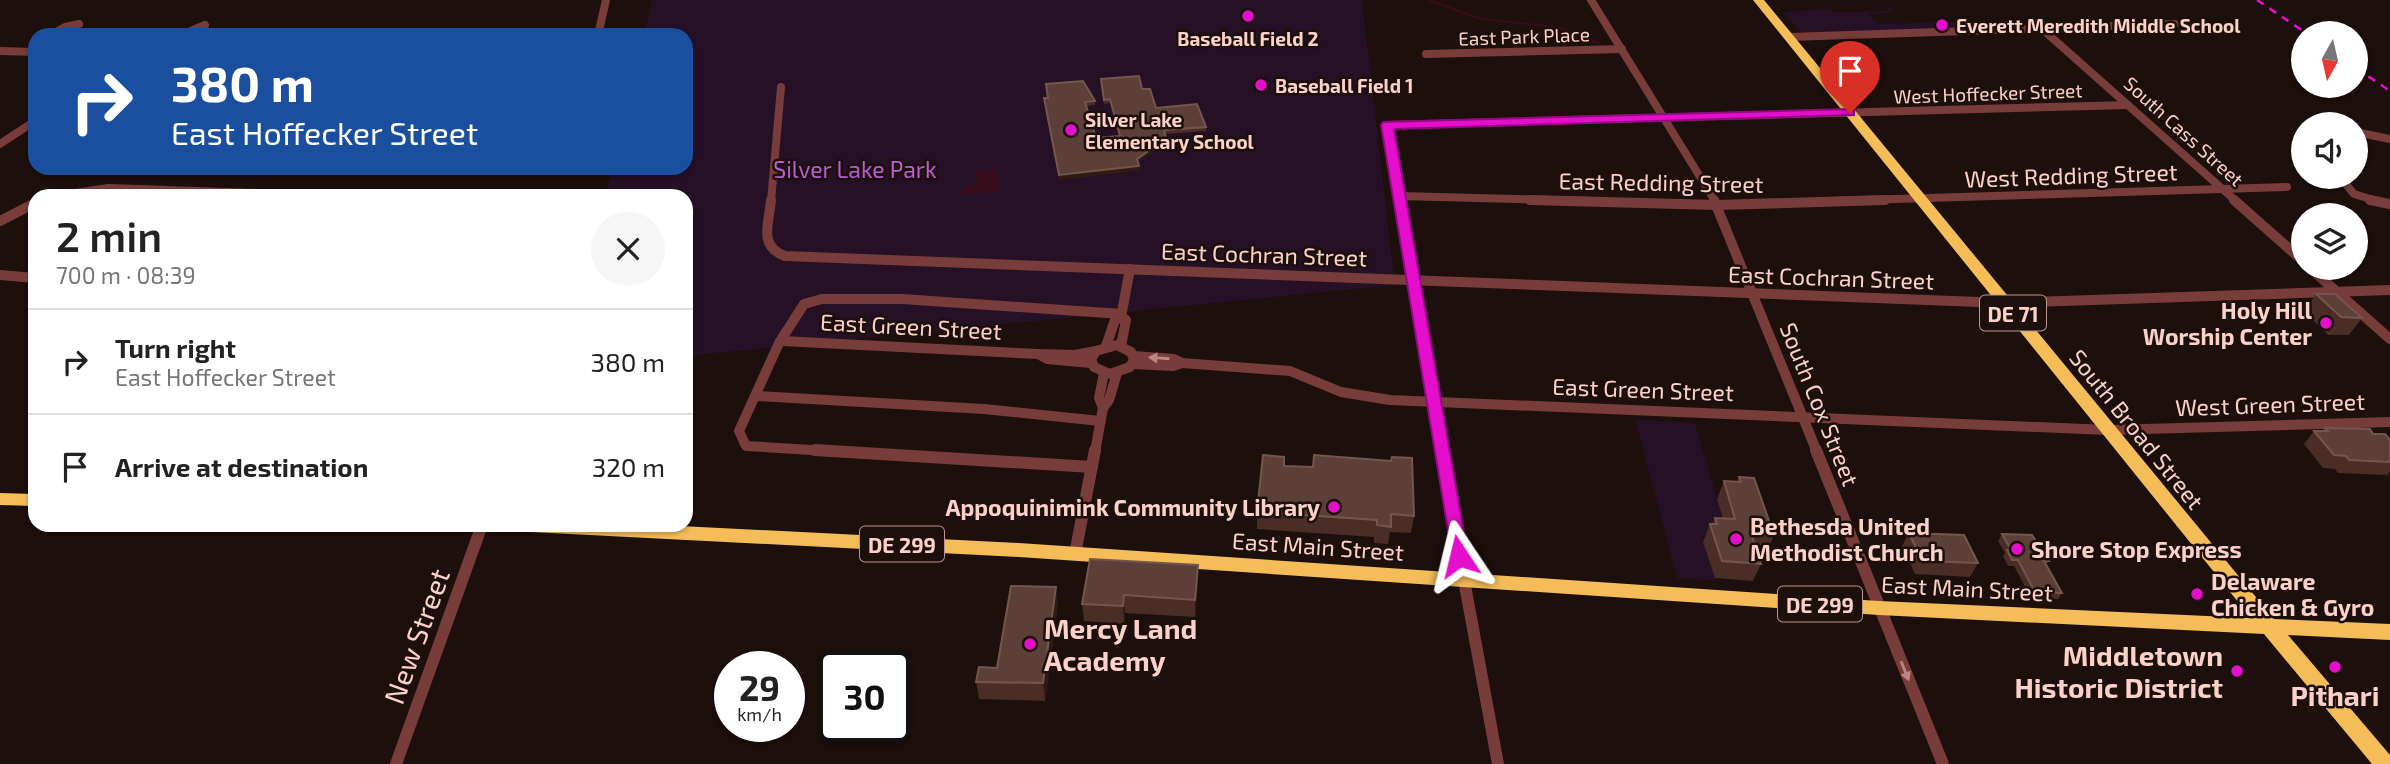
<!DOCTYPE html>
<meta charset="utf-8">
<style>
body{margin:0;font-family:"Exo 2",sans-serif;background:#f6f6f6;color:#222;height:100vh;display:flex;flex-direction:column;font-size:26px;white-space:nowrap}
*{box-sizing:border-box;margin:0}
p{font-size:23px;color:#767676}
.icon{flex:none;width:38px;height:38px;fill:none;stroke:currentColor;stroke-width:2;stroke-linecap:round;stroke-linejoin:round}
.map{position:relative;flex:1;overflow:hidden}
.panel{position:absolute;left:28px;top:189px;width:665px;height:343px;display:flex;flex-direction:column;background:#fff;border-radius:21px;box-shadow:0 2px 5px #0004}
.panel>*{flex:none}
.hud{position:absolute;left:28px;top:28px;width:665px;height:147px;border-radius:21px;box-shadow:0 2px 5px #0004;background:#1a4fa0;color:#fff;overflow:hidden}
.needle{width:46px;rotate:188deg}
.controls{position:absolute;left:2291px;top:21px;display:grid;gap:14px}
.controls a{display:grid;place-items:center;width:77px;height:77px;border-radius:50%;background:#fff;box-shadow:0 2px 5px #0004;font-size:35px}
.speed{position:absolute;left:714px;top:651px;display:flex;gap:14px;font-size:35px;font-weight:700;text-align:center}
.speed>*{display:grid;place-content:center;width:91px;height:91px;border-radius:50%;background:#fff;box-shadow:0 2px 5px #0004;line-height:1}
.speed small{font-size:18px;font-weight:400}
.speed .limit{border:4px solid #111;border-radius:10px;background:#fff;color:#111}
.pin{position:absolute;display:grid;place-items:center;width:60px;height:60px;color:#fff;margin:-72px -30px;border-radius:50% 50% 50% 0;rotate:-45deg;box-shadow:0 0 7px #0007}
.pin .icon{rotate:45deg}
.me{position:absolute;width:77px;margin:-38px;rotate:350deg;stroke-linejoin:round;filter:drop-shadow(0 0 5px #0008)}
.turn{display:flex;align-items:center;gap:24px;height:147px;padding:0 28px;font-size:32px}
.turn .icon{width:91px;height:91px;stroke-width:2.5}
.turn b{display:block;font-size:49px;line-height:60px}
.round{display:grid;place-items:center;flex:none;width:74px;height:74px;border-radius:37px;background:#f6f6f6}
.overview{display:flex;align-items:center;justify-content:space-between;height:119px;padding:0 28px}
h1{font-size:42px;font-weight:600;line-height:52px}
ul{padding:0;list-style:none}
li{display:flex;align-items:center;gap:21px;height:105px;padding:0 28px;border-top:2px solid #e0e0e0}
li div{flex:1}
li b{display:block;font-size:26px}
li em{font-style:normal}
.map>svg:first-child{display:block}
</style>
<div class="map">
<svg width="2390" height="764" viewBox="0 0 2390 764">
<rect width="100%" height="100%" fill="#1c0f0c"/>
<!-- green -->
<g fill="#251025">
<polygon points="652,0 1362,0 1395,285 686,356 686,196 606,196 612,168 686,168 686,35 644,35"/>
<polygon points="1884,6 1897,9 1890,10 1893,13 1869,14 1878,24 2016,20 2031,24 1802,34 1783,12 1829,9 1832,12 1888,11"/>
<polygon points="1635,419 1695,423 1728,537 1701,536 1716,581 1677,578"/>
</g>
<!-- water -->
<polygon fill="#360b1a" points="997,169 1000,191 964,195 963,186 977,184 976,171"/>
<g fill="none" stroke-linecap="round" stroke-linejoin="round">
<!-- stream -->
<polyline stroke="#360b1a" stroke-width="2.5" points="1429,0 1478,18 1561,28 1599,43"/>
<!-- street-far2 -->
<g stroke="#783d3a" stroke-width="8">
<polyline points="1591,0 1715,201"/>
<polyline points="2041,28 2236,201"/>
<polyline points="51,35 65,27 79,24"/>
<polyline points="181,35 205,25"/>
<polyline points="325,35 330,33"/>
<polyline points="598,35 606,0"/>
<polyline points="1789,37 2175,24"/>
<polyline points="0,51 35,52"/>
<polyline points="1426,54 1622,49"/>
<polyline points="2356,132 2390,139"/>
<polyline points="0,144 35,121"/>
<polyline points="2340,177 2354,194 2377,201"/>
<polyline points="56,196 108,188 348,196"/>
<polyline points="1400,196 1592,201"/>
<polyline points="771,201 781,87"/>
<polyline points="1399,201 1387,125 2128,105"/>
<polyline points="1830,201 2287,187"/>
</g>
<!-- street-far1 -->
<g stroke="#783d3a" stroke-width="10">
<path d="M 771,200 C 769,224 758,246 785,256 L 2005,303 L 2390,290"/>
<polyline points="1399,200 1440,452"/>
<polyline points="1530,200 1717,205 1885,200"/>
<polyline points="1714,200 1817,452"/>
<polyline points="2234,200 2303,261"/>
<polyline points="2370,200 2390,204"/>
<polyline points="0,221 35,203"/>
<polyline points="2310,268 2390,339"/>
<polyline points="0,275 35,278"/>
<polyline points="1121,317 1130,269"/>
<polyline points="782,341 1038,354"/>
<polygon points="1117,345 1131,352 1134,360 1130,367 1110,374 1094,367 1091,359 1096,351"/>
<polyline points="1106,346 1115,320 1121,317 1126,320 1121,346"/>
<polyline points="1091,363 1047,359 1038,354 1075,355 1096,351"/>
<polyline points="1182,363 1290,371 1341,392 1390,400 2108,430 2390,422"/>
<polyline points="1133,364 1173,366 1182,363 1174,359 1134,356"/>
<polyline points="1104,373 1099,398 1103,408 1109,400 1117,373"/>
<polyline points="756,396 984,409 1100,421"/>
<polyline points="844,452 746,446 739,431 779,343 804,304 822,299 902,299 1122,314"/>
<polyline points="1095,452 1103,408"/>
</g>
<!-- street -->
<g stroke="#783d3a" stroke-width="12">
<polyline points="815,450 1092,467"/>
<polyline points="1440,450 1498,764"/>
<polyline points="1816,450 1943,764"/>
<polyline points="1075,554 1095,450"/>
<polyline points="396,764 482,525"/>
</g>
<!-- primary -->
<g fill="#f5bd58" fill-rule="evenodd">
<polygon points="1753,0 1764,0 2274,619 2390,624 2390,640 2288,635 2390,755 2390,764 2372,764 2264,634 1879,615 1019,557 531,532 525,530 522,525 661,525 1019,543 1879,601 2251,618"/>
<polygon points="0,493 35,494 35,506 0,505"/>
</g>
<!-- rail -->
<g stroke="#e40ecb" stroke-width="2.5" stroke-dasharray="8 7" stroke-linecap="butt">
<polyline points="2257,0 2306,33"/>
<polyline points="2356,68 2390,91"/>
</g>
</g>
<!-- wall -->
<g fill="#492d26">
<polygon points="1101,79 1142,89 1156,108 1206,127 1206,131 1165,134 1167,146 1160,147 1138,162 1139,170 1059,180 1044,102 1095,101 1095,105 1087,106 1096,138 1120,136 1111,103 1104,104"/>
<polygon points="2316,294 2362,318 2349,335 2328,335 2304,311"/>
<polygon points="2325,428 2373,434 2390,440 2390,472 2387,475 2338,473 2335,469 2323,468 2304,444 2314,431 2322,431"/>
<polygon points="1284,466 1313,467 1414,516 1411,533 1390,532 1388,544 1374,543 1374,537 1257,529 1257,512"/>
<polygon points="1739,477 1774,535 1767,552 1757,552 1761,564 1753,581 1715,578 1703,542 1710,524 1712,524 1715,518 1723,519 1717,499 1724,481 1737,482"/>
<polygon points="1909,533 1978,563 1970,577 1915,574 1902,546"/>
<polygon points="2002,534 2049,561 2046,565 2062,593 2058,599 2031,598 2014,566 2008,566 2003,556 2005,553 1998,541"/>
<polygon points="1090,559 1198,583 1195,617 1125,613 1124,624 1084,621 1082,604"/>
<polygon points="1058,604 1045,701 979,699 976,682 997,668"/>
</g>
<!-- shaded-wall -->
<g fill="#2f1a14">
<polygon points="1167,142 1167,146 1160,147 1137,163 1137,159 1160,143"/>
<polygon points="1139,166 1139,170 1059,180 1059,175"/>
<polygon points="1198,565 1198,583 1195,617 1195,600"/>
<polygon points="1056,587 1058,604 1045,701 1043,683"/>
<polygon points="1124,595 1125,613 1124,624 1123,606"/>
</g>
<!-- building -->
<g fill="#5c3f38" stroke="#75564f" stroke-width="2">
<polygon points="1139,76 1142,89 1150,89 1156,108 1197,104 1206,127 1164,130 1167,142 1160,143 1137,159 1139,166 1059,175 1044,98 1048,98 1046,84 1083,81 1095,101 1085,102 1096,138 1120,136 1110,99 1104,100 1101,79"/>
<polygon points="2316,294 2335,294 2362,318 2341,317"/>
<polygon points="2325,428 2370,429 2373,434 2385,434 2390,440 2390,462 2349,460 2346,456 2334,455 2314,431 2328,431"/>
<polygon points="1263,455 1284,457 1284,466 1313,467 1314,455 1391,461 1392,457 1412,458 1414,516 1391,514 1391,527 1377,525 1377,520 1257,512"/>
<polygon points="1739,477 1754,478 1774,535 1751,533 1761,564 1722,561 1710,524 1717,524 1715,518 1735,519 1724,481 1741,482"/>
<polygon points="1909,533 1964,535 1978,563 1922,561"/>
<polygon points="2002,534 2032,535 2049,561 2044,561 2062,593 2035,592 2018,560 2012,560 2007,550 2011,550"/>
<polygon points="1090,559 1198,565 1195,600 1124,595 1123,606 1082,604"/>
<polygon points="1011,586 1056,587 1043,683 976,682 979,667 997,668"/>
</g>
<!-- one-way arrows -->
<defs><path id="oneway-solid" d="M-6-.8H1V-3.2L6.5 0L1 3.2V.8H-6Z" transform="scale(1.75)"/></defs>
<g fill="#ba8782">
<use href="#oneway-solid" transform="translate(1159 358) rotate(-176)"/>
<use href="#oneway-solid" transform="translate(1905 671) rotate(68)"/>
</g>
<!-- route -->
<polygon fill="#e40ecb" stroke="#940984" stroke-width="2" points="1850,109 1854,110 1854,115 1394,129 1468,556 1465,561 1453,561 1381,125 1383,122"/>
<!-- markers -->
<g fill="#e40ecb" stroke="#1c0f0c" stroke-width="2.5">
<circle cx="1248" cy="16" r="7"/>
<circle cx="1942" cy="25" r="7"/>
<circle cx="1261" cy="85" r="7"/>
<circle cx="1071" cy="130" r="7"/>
<circle cx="2326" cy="323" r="7"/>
<circle cx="1334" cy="507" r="7"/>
<circle cx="1736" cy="539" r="7"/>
<circle cx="2017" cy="549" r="7"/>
<circle cx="2197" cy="594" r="7"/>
<circle cx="1030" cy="644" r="7"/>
<circle cx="2335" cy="667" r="7"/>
<circle cx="2237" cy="671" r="7"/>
</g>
<g text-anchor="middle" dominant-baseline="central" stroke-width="5" stroke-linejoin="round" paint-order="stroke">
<!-- far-poi labels -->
<g font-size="19" font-weight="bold" fill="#fcd1ca" stroke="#1c0f0c" text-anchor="start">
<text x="1956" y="25">Everett Meredith Middle School</text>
<text x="1248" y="38" text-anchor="middle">Baseball Field 2</text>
<text x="1275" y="85">Baseball Field 1</text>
<text x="1085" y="119">Silver Lake<tspan x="1085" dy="22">Elementary School</tspan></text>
</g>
<!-- far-street labels -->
<g font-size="19" fill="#fcd1ca" stroke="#1c0f0c">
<text transform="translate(1524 36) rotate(-2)">East Park Place</text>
<text transform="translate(1988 93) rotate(-2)">West Hoffecker Street</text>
<text transform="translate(2184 131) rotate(42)">South Cass Street</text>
</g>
<!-- shield labels -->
<g fill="#1c0f0c" stroke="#b99791" stroke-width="2">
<rect x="1980" y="295.5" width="66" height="35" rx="5"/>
<rect x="860" y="526.5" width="84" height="35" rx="5"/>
<rect x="1778" y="586.5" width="84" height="35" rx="5"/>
</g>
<g font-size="21" font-weight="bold" fill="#fcd1ca">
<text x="2013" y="313">DE 71</text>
<text x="902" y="544">DE 299</text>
<text x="1820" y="604">DE 299</text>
</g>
<!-- park labels -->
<g font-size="23" fill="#ba5cd6" stroke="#1c0f0c">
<text x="855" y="169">Silver Lake Park</text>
</g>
<!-- street labels -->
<g font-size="23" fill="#fcd1ca" stroke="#1c0f0c">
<text transform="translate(2071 175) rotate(-2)">West Redding Street</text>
<text transform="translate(1661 182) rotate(1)">East Redding Street</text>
<text transform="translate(1264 254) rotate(2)">East Cochran Street</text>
<text transform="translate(1831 277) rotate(2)">East Cochran Street</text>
<text transform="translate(911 326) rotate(3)">East Green Street</text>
<text transform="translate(1643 389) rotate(2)">East Green Street</text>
<text transform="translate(1820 404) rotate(68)">South Cox Street</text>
<text transform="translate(2270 404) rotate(-2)">West Green Street</text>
<text transform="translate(2137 429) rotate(51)">South Broad Street</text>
<text transform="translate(1318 546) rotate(4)">East Main Street</text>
<text transform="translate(1967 588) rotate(3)">East Main Street</text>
</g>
<!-- poi labels -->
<g font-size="23" font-weight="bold" fill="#fcd1ca" stroke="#1c0f0c" text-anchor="start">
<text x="2312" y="310" text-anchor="end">Holy Hill<tspan x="2312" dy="26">Worship Center</tspan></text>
<text x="1320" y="507" text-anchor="end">Appoquinimink Community Library</text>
<text x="1750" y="526">Bethesda United<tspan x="1750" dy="26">Methodist Church</tspan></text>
<text x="2031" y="549">Shore Stop Express</text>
<text x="2211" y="581">Delaware<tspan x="2211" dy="26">Chicken &amp; Gyro</tspan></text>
</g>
<!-- near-poi labels -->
<g font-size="28" font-weight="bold" fill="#fcd1ca" stroke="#1c0f0c" text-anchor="start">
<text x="1044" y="628">Mercy Land<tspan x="1044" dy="32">Academy</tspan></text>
<text x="2223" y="655" text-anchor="end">Middletown<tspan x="2223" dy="32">Historic District</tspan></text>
<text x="2335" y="695" text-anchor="middle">Pithari</text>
</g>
<!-- near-street labels -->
<g font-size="28" fill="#fcd1ca" stroke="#1c0f0c">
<text transform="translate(416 636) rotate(-70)">New Street</text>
</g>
</g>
</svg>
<div class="controls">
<a><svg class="needle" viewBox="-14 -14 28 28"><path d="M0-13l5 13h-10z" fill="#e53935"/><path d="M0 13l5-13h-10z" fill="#767676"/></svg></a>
<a><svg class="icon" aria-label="sound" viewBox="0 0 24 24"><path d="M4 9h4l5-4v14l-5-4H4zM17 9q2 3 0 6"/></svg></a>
<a><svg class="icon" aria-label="layers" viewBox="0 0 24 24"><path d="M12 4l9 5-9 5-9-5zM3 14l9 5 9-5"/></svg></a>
</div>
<div class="speed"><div>29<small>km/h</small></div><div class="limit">30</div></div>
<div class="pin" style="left:1850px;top:113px;background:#d93025"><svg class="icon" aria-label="arrive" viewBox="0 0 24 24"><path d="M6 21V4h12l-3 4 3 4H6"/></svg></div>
<svg class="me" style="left:1459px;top:556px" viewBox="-20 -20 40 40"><path d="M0-17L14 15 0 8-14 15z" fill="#e40ecb" stroke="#fff" stroke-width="4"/></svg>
<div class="hud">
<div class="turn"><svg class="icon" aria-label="right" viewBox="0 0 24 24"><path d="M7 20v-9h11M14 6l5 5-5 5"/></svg><div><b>380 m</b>East Hoffecker Street</div></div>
</div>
<section class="panel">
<div class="overview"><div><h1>2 min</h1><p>700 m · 08:39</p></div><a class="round"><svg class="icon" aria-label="close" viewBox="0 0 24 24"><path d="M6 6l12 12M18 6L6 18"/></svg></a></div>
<ul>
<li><svg class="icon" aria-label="right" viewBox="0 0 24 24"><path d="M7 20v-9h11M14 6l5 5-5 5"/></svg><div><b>Turn right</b><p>East Hoffecker Street</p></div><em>380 m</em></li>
<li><svg class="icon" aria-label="arrive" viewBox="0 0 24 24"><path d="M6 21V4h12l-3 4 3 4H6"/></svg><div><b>Arrive at destination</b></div><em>320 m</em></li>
</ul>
</section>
</div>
